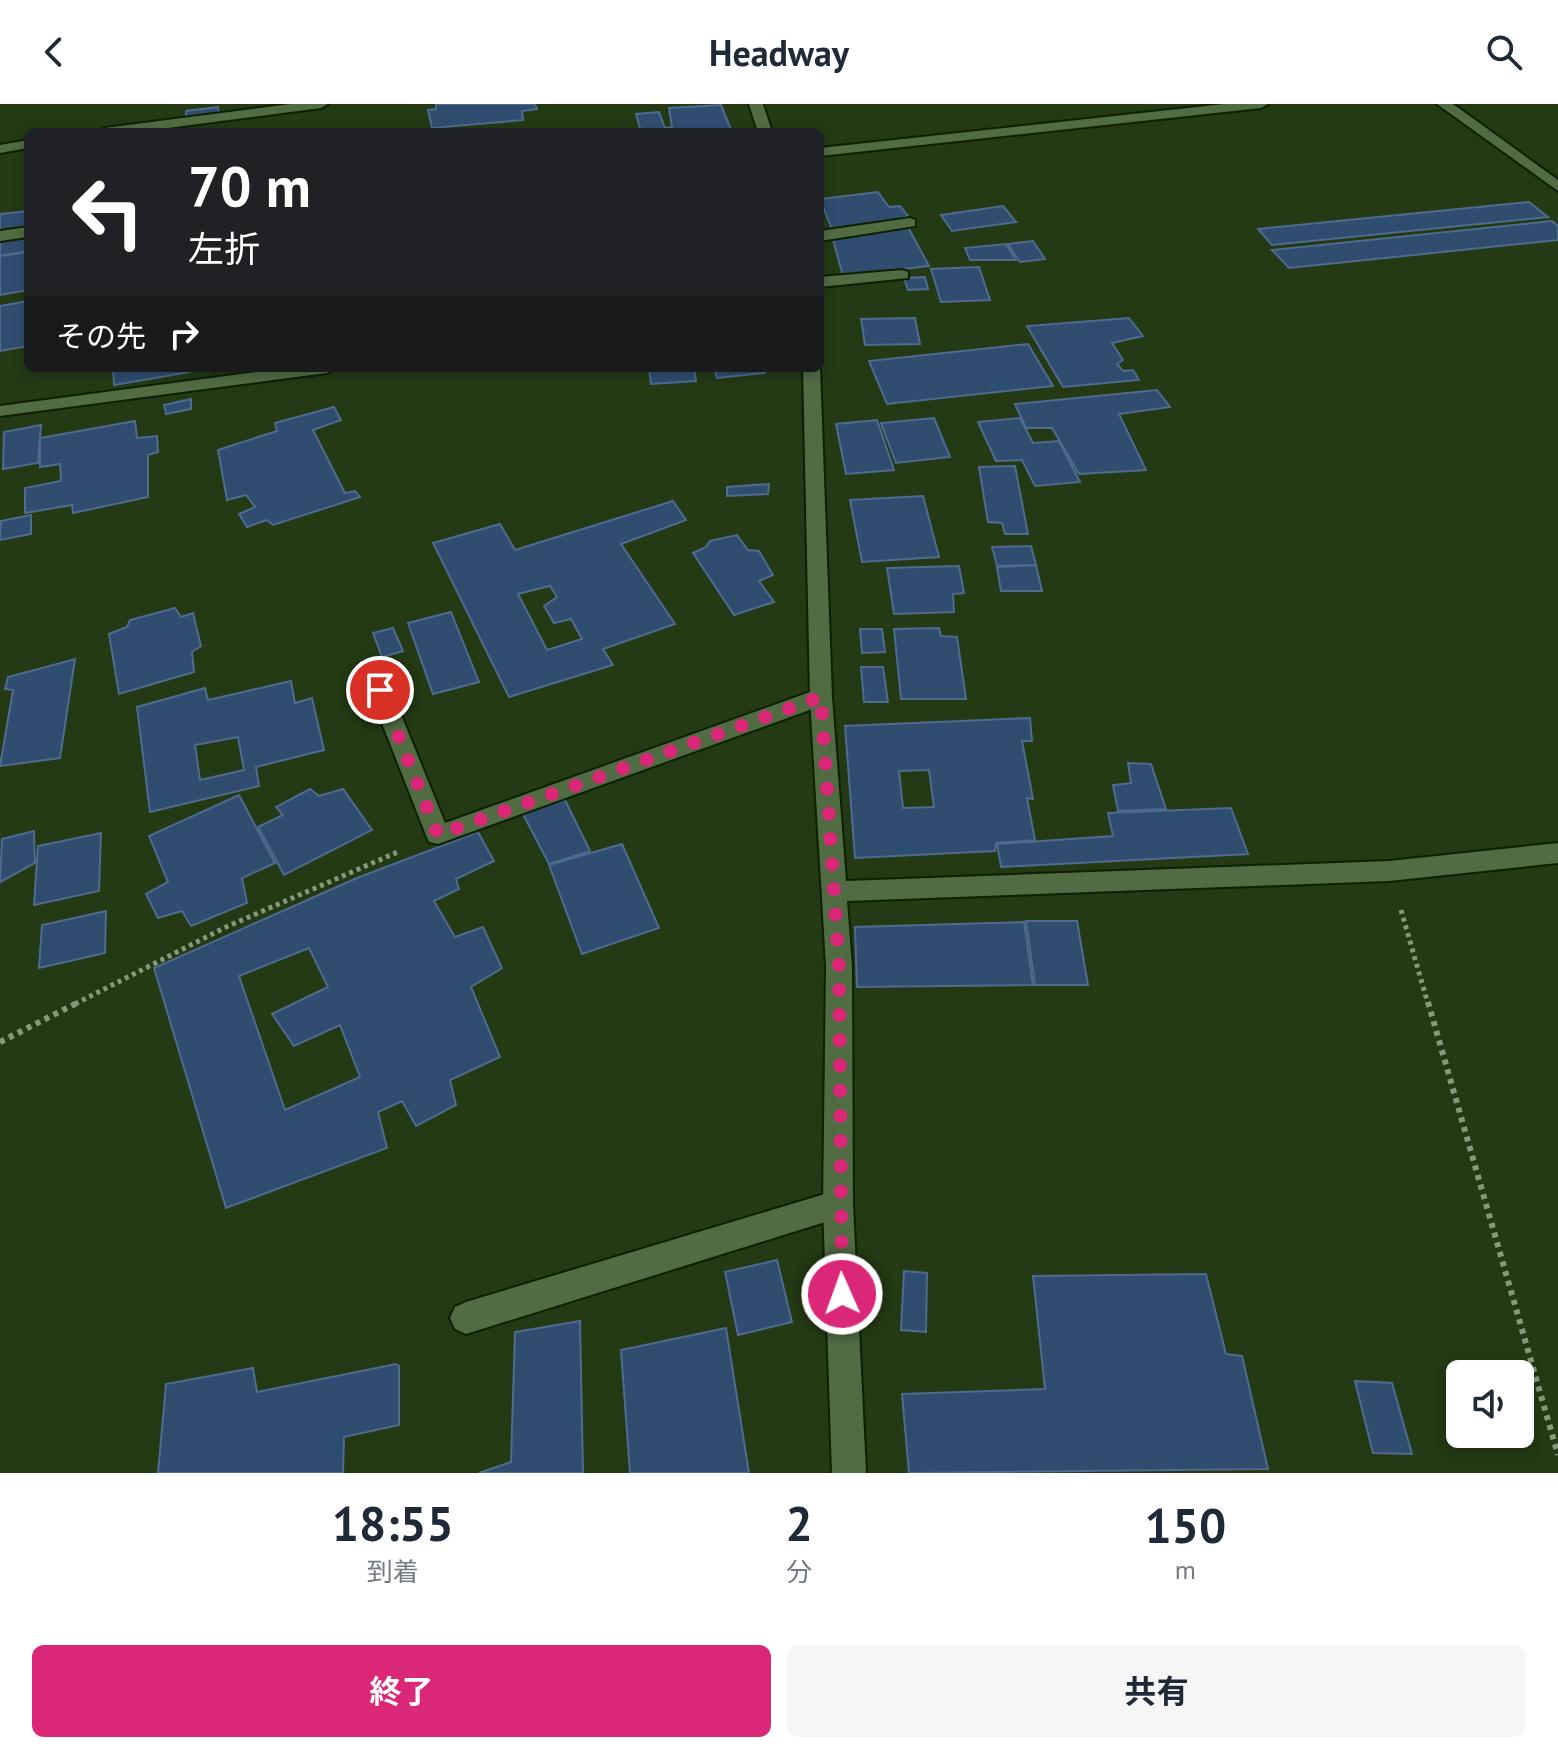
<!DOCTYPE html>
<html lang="ja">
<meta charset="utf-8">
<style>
body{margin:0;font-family:"PT Sans","Noto Sans JP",sans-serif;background:#f6f6f7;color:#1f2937;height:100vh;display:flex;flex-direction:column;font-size:30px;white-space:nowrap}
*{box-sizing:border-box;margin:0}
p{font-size:26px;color:#747a83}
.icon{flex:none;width:44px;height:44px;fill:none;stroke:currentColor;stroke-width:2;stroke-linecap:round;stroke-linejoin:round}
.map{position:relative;height:1369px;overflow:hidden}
.sheet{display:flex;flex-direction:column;background:#fff;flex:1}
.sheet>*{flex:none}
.banner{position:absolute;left:24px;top:24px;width:800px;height:244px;border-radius:12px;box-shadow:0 4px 12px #0003;background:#202124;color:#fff;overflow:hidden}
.fabs{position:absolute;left:1446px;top:1256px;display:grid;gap:16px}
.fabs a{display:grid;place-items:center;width:88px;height:88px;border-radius:12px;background:#fff;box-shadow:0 4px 12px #0003;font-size:40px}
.pin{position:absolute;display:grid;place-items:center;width:68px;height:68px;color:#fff;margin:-34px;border:4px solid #fff;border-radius:50%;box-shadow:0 2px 8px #0007}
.me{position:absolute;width:88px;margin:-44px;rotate:358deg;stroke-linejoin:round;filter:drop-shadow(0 0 6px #0008)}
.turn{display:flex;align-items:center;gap:28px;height:168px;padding:0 32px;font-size:36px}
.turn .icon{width:104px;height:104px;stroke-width:2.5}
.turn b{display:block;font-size:56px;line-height:68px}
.then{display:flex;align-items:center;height:76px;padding:0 32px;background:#0003;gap:16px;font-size:30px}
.eta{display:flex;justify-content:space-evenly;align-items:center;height:136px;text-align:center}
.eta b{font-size:48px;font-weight:700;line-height:56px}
.action{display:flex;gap:16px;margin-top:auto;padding:16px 32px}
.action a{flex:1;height:92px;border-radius:12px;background:#db2777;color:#fff;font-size:32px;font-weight:700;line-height:92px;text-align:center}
.action a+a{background:#f6f6f7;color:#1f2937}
header{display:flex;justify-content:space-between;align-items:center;height:104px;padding:0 32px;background:#fff;font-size:36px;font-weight:700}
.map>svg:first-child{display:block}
</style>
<header><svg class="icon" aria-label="back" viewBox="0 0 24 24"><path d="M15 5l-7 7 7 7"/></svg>Headway<svg class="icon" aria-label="search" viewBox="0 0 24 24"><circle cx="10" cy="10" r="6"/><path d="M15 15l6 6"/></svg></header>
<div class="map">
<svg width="1558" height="1369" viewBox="0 0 1558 1369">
<rect width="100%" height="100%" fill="#233a14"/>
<!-- building -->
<g fill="#304c6f" stroke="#4e6b90" stroke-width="2" fill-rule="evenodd">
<polygon points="436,0 535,0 537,5 522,7 523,16 432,24 428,6 436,5"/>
<polygon points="721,1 732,28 641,28 636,10 659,8 665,24 672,23 669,4"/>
<polygon points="218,3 219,11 186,15 186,7"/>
<polygon points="878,88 889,103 900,102 908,112 900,115 901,119 833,128 820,95"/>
<polygon points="1529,98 1548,113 1272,141 1258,125"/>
<polygon points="1003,102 1016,118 952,127 941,111"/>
<polygon points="28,107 28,126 0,130 0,110"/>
<polygon points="1552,117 1558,122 1558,136 1289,164 1272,146"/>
<polygon points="908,123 929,162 843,172 832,132"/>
<polygon points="28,131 28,147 0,152 0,137"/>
<polygon points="1033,137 1045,155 1020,158 1008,140"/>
<polygon points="1006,140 1016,156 970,156 965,144"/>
<polygon points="28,148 28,186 0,191 0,152"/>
<polygon points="979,163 990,196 941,198 931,165"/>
<polygon points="925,173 928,185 908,186 904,174"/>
<polygon points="28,197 28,242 0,247 0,202"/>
<polygon points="915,214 920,240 865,241 861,215"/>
<polygon points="1129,214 1143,232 1112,239 1123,256 1117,260 1123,267 1133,266 1139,276 1063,283 1027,222"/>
<polygon points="1028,240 1053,282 887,300 869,257"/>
<polygon points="113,264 190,264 190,268 114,281"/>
<polygon points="649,264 694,264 696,277 651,280"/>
<polygon points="714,264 763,264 765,269 717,274"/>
<polygon points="1157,286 1170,303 1119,310 1146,366 1079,370 1052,324 1026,324 1015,300"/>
<polygon points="191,295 191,305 166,310 164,301"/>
<polygon points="334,303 341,316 313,326 345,389 355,387 360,393 273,421 267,416 247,423 239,410 255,403 246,391 227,396 218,346 277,327 275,319"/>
<polygon points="934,314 950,353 896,359 881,319"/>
<polygon points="1020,314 1033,339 1059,337 1080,378 1035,382 1022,356 996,357 978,318"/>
<polygon points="877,316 894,366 846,370 836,320"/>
<polygon points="135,317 137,334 157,332 158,348 148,351 148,393 73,409 72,401 25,409 25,384 61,377 60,360 40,363 40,334"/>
<polygon points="41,321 38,359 3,365 4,328"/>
<polygon points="1015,362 1028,430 1005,430 1002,419 988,418 979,363"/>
<polygon points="769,380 768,390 727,392 727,383"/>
<polygon points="923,392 939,453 862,458 850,396"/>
<path d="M 673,397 L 686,416 L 621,440 L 675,520 L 603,545 L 613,561 L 509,593 L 433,439 L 500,420 L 515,446 ZM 550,482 L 557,493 L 544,502 L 554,519 L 571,515 L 582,535 L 547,546 L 518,490 Z"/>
<polygon points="31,411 31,430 0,436 1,417"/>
<polygon points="737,431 748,446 759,447 773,471 759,477 774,498 734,511 693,449 706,443 710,437"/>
<polygon points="1031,442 1036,461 997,462 992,443"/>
<polygon points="1036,461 1042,487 1001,487 997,463"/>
<polygon points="959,462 964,489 953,490 954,508 894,510 887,464"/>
<polygon points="175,504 181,513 193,509 201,542 192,548 194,568 119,590 109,530 127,523 130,516"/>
<polygon points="451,508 479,578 433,590 408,519"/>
<polygon points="393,524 403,547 382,553 373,529"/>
<polygon points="939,524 941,532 957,533 966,595 901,595 894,525"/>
<polygon points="860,525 882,525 885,548 862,549"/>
<polygon points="75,555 60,654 0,662 13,586 5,585 8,573"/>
<polygon points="861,563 883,563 888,598 864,598"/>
<path d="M 291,577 L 295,599 L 312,594 L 324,646 L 256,663 L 259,682 L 150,708 L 137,603 L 205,584 L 208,596 ZM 238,633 L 244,666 L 200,676 L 195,641 Z"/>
<path d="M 1030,614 L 1032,637 L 1022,637 L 1033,695 L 1027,694 L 1035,736 L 996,739 L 995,747 L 855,754 L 845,622 ZM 929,666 L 934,703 L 903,704 L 899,667 Z"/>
<polygon points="1128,659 1151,660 1166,705 1118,707 1113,681 1131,679"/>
<polygon points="310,685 319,692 343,685 372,726 284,771 258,723 283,711 276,703"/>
<polygon points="239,691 275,759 242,774 247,799 191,822 182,807 158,814 146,790 168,778 149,732"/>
<polygon points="565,696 590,747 549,760 523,710"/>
<polygon points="1231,704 1248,750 1001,763 997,740 1113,732 1108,709"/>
<polygon points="34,727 35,759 0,778 2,735"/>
<path d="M 478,728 L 494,757 L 456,775 L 459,785 L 434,797 L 455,833 L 483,823 L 502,864 L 471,883 L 500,953 L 450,976 L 456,1001 L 416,1022 L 402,997 L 378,1008 L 387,1044 L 226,1104 L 154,864 L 357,774 ZM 309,844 L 328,883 L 272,910 L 294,942 L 340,921 L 360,973 L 285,1006 L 239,872 Z"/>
<polygon points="101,729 99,787 34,801 38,742"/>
<polygon points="622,740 659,824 582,850 549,761"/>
<polygon points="106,807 105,849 39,864 42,821"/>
<polygon points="1026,817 1077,817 1088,881 1035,881"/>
<polygon points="1024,818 1033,881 857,883 855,823"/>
<polygon points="777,1156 792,1218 738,1231 725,1168"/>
<polygon points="904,1167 927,1169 926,1228 901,1226"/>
<polygon points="1206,1170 1226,1250 1242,1252 1268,1365 909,1369 902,1290 1045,1285 1033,1172"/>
<polygon points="580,1217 583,1369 479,1369 511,1358 515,1228"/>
<polygon points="726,1224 749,1369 630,1369 621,1246"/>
<polygon points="396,1260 399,1262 399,1321 344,1333 343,1369 158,1369 166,1280 253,1264 257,1288"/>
<polygon points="1355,1277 1392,1279 1412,1350 1373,1349"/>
</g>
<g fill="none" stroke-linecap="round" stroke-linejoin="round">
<defs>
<g id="lane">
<polygon points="910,114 915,116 915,122 820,137 820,127"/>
<polygon points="28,123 28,133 0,137 0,127"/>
<polygon points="902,166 908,168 908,174 820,183 820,173"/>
<polygon points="380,578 391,586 445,719 813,587 829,587 832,593 829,599 438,740 429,738 426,731 369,586"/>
<polygon points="838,1086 849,1090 853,1100 849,1110 838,1114 466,1230 455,1225 450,1214 455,1203 466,1198"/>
</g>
<g id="street">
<polygon points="290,0 328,0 321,4 137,28 98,28 105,24"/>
<polygon points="749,0 763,0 772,28 758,28"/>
<polygon points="1224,0 1268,0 1261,4 820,52 820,44"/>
<polygon points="1437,0 1453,0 1558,76 1558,87"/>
<polygon points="28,36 28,44 0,49 0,41"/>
<polygon points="820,263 832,593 846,777 1389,757 1558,739 1558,759 1389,777 847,797 852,862 853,1100 866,1369 832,1369 823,1100 826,862 810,593 803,264"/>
<polygon points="287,264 336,264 327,269 0,312 0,302"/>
</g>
</defs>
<!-- lane casing -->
<use href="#lane" stroke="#0b2100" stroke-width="4"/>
<!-- street casing -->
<use href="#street" stroke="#0b2100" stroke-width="4"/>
<!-- path-far1 -->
<g stroke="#86997b" stroke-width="5" stroke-dasharray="4 4" stroke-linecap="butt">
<polyline points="1401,806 1428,900"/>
<polyline points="75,900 226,823 400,747"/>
</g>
<!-- path -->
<g stroke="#86997b" stroke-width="6" stroke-dasharray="5 5" stroke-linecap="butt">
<polyline points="1428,898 1558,1351"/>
<polyline points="0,938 79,898"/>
</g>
<!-- lane -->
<use href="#lane" fill="#516b43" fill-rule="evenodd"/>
<!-- street -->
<use href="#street" fill="#516b43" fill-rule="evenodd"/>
</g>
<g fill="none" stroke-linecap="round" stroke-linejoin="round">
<!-- route -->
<polyline stroke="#db2777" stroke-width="14" stroke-dasharray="0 25.2" points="380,586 438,731 821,593 839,862 842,1190"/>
</g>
</svg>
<div class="fabs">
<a><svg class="icon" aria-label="sound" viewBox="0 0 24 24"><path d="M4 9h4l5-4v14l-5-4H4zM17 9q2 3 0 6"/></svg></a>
</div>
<div class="pin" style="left:380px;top:586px;background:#d93025"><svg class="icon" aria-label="arrive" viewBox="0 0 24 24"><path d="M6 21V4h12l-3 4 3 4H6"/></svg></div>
<svg class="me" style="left:842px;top:1190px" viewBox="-20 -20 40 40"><circle r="17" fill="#db2777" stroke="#fff" stroke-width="3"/><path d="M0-11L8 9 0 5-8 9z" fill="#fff"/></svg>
<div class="banner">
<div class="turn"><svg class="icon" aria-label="left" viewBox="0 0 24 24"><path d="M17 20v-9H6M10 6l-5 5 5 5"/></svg><div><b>70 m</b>左折</div></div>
<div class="then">その先<svg class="icon" aria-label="right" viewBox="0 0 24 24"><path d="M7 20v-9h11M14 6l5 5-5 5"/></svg></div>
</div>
</div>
<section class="sheet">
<div class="eta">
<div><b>18:55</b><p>到着</p></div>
<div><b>2</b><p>分</p></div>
<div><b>150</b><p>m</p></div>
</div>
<div class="action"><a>終了</a><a>共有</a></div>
</section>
